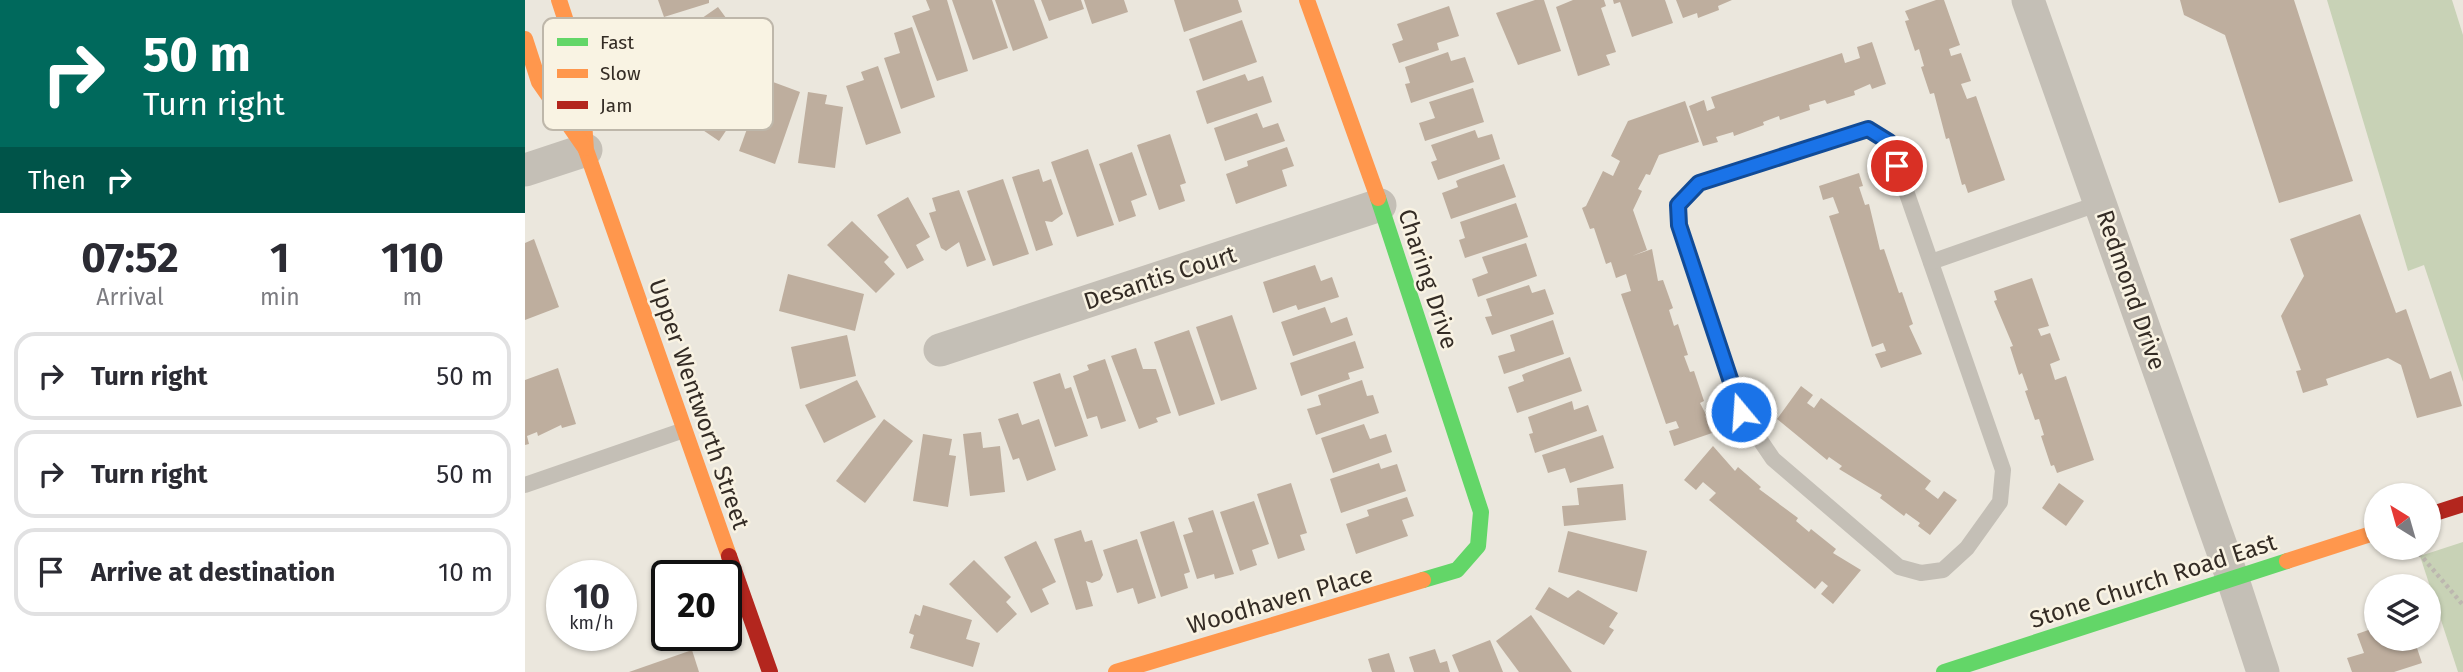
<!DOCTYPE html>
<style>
body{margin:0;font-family:"Fira Sans",sans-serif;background:#f2f2f3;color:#2b2b33;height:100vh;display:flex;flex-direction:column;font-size:26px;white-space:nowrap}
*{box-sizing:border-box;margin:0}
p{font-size:23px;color:#7c7c81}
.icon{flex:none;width:38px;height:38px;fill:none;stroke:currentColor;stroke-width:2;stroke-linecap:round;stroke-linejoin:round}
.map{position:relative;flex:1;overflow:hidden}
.details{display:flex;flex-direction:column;background:#fff;width:525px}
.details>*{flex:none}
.guide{background:#00695c;color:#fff;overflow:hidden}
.needle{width:46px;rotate:323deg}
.fabs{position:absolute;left:1839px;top:483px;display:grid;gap:14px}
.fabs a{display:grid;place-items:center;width:77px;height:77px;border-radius:50%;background:#fff;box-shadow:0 2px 5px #0004;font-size:35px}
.speed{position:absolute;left:21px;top:560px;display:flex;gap:14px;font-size:35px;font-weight:700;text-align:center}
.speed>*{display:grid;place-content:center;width:91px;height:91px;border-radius:50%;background:#fff;box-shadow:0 2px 5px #0004;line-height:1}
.speed small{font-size:18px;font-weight:400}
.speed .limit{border:4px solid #111;border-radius:10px;background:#fff;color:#111}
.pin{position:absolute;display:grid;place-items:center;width:60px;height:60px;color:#fff;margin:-30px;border:4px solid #fff;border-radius:50%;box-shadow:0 2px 7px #0007}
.me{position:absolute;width:77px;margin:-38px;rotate:342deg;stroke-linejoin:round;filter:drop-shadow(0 0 5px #0008)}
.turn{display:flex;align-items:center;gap:24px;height:147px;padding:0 28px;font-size:32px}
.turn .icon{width:91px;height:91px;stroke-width:2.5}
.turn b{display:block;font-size:49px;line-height:60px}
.then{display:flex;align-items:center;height:66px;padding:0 28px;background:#0003;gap:14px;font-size:26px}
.eta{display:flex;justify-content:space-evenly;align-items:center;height:119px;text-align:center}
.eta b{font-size:42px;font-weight:700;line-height:49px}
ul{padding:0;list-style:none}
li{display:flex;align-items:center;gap:21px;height:88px;margin:0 14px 10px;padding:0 14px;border:4px solid #e1e1e2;border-radius:21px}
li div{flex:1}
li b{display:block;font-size:26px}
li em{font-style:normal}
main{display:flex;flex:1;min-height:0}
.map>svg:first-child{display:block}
</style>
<main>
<section class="details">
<div class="guide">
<div class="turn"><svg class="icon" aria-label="right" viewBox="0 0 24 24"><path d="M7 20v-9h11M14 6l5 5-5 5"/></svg><div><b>50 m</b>Turn right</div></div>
<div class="then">Then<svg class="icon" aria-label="right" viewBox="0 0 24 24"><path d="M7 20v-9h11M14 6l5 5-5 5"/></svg></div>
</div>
<div class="eta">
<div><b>07:52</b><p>Arrival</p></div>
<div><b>1</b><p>min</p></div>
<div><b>110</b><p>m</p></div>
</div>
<ul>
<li><svg class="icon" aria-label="right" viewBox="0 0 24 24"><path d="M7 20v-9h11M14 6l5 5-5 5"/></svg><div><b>Turn right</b></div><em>50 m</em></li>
<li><svg class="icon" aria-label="right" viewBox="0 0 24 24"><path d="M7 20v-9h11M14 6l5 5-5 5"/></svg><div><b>Turn right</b></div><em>50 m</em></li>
<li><svg class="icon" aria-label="arrive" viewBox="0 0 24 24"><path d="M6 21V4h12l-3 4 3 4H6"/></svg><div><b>Arrive at destination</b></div><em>10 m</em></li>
</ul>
</section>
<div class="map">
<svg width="1938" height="672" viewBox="0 0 1938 672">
<rect width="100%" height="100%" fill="#ebe7dd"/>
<!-- green -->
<g fill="#c8d2b6">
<polygon points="1802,0 1927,0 1938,35 1938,382 1899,265 1883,271"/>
<polygon points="1938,542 1938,672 1933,672 1895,556"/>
</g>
<!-- building -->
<g fill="#beae9e">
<polygon points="133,0 184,0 184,3 139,17"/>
<polygon points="401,0 422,0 443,71 412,81 387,16 405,10"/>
<polygon points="427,0 467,0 483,48 448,60"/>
<polygon points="470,0 509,0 523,38 488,51"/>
<polygon points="516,0 556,0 559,9 524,21"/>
<polygon points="559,0 599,0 603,12 567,24"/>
<polygon points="649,0 713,0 717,12 659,32"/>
<polygon points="1010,0 1019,0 1036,51 993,65 971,13"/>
<polygon points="1048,0 1079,0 1081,6 1076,8 1091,52 1081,55 1085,65 1053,76 1031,7"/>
<polygon points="1088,0 1140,0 1148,23 1107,37 1095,2 1089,4"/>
<polygon points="1151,0 1207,0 1193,6 1194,10 1173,18 1172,13 1158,18"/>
<polygon points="1411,0 1419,0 1435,45 1424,49 1426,56 1436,53 1446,81 1436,84 1442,99 1451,96 1480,180 1443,193 1440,184 1437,185 1424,138 1421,139 1409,93 1405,94 1396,67 1399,66 1394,49 1390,51 1380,21 1384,20 1380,11"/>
<polygon points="1655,0 1769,0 1828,181 1754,203 1700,35 1659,15"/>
<polygon points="924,6 934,36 912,43 914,50 874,63 867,44 878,40 872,24"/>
<polygon points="193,7 204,22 194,29 204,44 165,71 144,41"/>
<polygon points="717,20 732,62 678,81 664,39"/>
<polygon points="387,27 410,97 376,109 359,58 375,53 369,33"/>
<polygon points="1347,42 1361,84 1347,89 1345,84 1329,91 1330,95 1302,104 1300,100 1284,105 1285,110 1255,120 1254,116 1238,122 1239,125 1209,136 1208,132 1191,137 1193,142 1178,146 1164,106 1179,100 1182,111 1190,108 1186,97 1317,53 1320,63 1335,58 1332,47"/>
<polygon points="923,52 926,61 940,57 949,82 886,103 880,84 885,83 880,67"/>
<polygon points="206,56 237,78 194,141 163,120"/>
<polygon points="353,66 376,133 341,145 321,86 339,80 336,72"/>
<polygon points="720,74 723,81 738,76 747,102 682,124 671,91"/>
<polygon points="240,79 275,92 250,164 214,151"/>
<polygon points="948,88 959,122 900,141 894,123 910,118 904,102"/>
<polygon points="283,92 302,95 300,104 318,107 310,168 273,163"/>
<polygon points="1160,101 1174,142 1134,155 1125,175 1121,174 1113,189 1117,191 1108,210 1122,250 1107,256 1127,249 1133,281 1138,280 1148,308 1144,310 1149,326 1153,324 1163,355 1159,356 1165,372 1169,371 1179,401 1175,403 1190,432 1149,446 1144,431 1154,428 1151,421 1141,424 1096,294 1106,291 1101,274 1091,278 1086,262 1081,264 1069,228 1065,229 1057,208 1061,206 1078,171 1088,176 1095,161 1086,156 1103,121"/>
<polygon points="732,113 738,128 753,123 760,141 700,161 689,128"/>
<polygon points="950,130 953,138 967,134 975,159 913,180 906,162 912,160 906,145"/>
<polygon points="645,134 661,183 655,185 660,201 634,210 612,145"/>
<polygon points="762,147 769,166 757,170 762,186 711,204 701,174 723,166 722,161"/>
<polygon points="563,149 589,225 552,237 526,162"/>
<polygon points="607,152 622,195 606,201 611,216 594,222 574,164"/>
<polygon points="979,164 991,197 926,219 917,193 933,187 931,181 935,179"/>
<polygon points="514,169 518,182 526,179 538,214 527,222 520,221 528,245 511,251 487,177"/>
<polygon points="1334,173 1338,186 1334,187 1340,205 1344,204 1355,250 1359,249 1374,293 1377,292 1388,324 1384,326 1397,354 1356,368 1350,354 1361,351 1358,343 1347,347 1304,216 1314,213 1308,197 1298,200 1294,186"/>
<polygon points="478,179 504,254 468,266 442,191"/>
<polygon points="434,190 461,260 442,267 434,242 421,251 416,248 404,213 411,211 407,198"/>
<polygon points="383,197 405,237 391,245 399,260 382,269 352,215"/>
<polygon points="991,203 1003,237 940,258 934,240 940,238 935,222"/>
<polygon points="1835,214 1871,313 1881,309 1905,379 1926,371 1937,406 1892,418 1876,365 1863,358 1801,379 1803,385 1778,393 1771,371 1776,370 1756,316 1779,276 1765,239"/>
<polygon points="327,221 364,257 359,262 370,274 351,293 302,245"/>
<polygon points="9,239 34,307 0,320 0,243"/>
<polygon points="1001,243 1012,276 953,297 947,279 963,273 957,257"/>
<polygon points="790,265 796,281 807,277 814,297 773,310 771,305 748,313 738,282"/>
<polygon points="263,274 339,294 330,331 254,311"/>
<polygon points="1507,278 1524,326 1513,329 1516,336 1525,333 1535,360 1525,364 1530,380 1541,376 1569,460 1532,473 1529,465 1526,466 1516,436 1519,435 1514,419 1510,420 1500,391 1503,390 1497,373 1494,375 1485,347 1488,346 1469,301 1472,300 1469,291"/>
<polygon points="1004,285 1007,293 1020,289 1029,314 967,335 960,317 967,316 961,299"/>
<polygon points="800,307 806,323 822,317 828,335 768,356 756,322"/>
<polygon points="707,315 732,389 696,401 671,327"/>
<polygon points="1028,320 1039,354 979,374 973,356 990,351 985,335"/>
<polygon points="664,330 690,404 654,416 629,342"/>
<polygon points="322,335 331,376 275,389 266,347"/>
<polygon points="830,341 839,368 823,373 825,379 776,396 765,363"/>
<polygon points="611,348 618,369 631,369 646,413 631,418 633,422 614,429 586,356"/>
<polygon points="1045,357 1057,391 992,413 983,387 999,381 997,375 1001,373"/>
<polygon points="580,359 601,421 576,429 572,416 562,419 548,376 564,370 562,365"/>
<polygon points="33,368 51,424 37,428 36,425 13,436 12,432 2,436 4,444 0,445 0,380"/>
<polygon points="535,373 540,389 546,387 563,436 530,447 508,382"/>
<polygon points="332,380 351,417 299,443 280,405"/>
<polygon points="837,380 842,396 848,395 854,413 791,435 782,409 796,405 793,395"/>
<polygon points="1276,386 1288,395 1282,403 1289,408 1296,398 1406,481 1400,489 1413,499 1419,491 1432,500 1405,535 1393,526 1395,523 1381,513 1379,516 1355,498 1357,495 1314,469 1317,466 1304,457 1302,460 1252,419"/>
<polygon points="1047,401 1049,410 1063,405 1072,431 1010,453 1004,434 1008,433 1003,417"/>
<polygon points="493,413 497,425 514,419 531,470 502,481 494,458 488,460 473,419"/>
<polygon points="359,419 388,441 340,503 311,481"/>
<polygon points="839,424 845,439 861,434 867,452 808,473 796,438"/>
<polygon points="456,432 458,448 475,446 480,492 445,496 438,434"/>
<polygon points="398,434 427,439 424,455 431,456 423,507 388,501"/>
<polygon points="1078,435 1089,468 1045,483 1040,468 1023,473 1017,455"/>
<polygon points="1188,446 1210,471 1213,467 1236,487 1234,489 1273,518 1271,521 1284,532 1286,529 1311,549 1308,553 1336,570 1308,604 1296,594 1303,586 1297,581 1290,589 1184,500 1191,493 1178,482 1171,490 1159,480"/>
<polygon points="854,463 856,469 872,464 881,491 816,513 805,479"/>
<polygon points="766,483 782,533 775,535 780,550 753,559 732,494"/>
<polygon points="1534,483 1559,501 1541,526 1517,508"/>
<polygon points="1098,484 1101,520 1039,526 1037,506 1054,505 1052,488"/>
<polygon points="882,497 889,516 877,520 883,536 831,554 821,524 844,516 842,510"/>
<polygon points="729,501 744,544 727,550 732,565 715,571 695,512"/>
<polygon points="688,510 709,574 690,579 689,574 672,579 658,535 668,532 663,518"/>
<polygon points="649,521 665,572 659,574 663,588 636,597 615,532"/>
<polygon points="556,530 560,542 567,540 578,575 575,580 567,583 561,581 568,606 551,610 529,539"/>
<polygon points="1043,531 1122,551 1112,592 1033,572"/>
<polygon points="612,539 631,598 613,604 608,588 592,593 578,550"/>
<polygon points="511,541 531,582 517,589 524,604 506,613 479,557"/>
<polygon points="449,560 486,597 481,602 492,614 472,633 424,584"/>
<polygon points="1024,587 1043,598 1053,590 1093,613 1084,627 1089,630 1079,645 1010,609"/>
<polygon points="398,605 447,620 441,639 455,643 448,667 385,648 389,635 384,633 390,614 395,616"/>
<polygon points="1006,615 1047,672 994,672 971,641"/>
<polygon points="1852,627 1852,639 1889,639 1897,663 1869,672 1827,672 1822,658 1839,653 1832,634"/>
<polygon points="965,640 978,672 934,672 927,655"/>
<polygon points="910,649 915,663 922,661 925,672 889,672 884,657"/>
<polygon points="167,650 174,672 104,672"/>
<polygon points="864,653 870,672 847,672 843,659"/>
</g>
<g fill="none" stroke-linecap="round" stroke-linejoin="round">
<!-- path -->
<polyline stroke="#bcb7af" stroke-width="4.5" stroke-dasharray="3.5 3.5" stroke-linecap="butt" points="1894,553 1938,605"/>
<!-- lane -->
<g stroke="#c4bfb6" stroke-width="16">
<polygon points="1343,129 1364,142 1478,470 1475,502 1442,548 1418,570 1396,573 1374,567 1248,459 1216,412 1154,225 1153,205 1174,183"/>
<polyline points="1406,262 1575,203"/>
<polyline points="0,485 159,430"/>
</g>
<!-- street -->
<g stroke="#c4bfb6" stroke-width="33">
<polyline points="1503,0 1708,580 1738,672"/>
<polyline points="0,170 61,150"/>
<polyline points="415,350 855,205"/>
</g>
<!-- fast -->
<g stroke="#63d668" stroke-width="16">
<polyline points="853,198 956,512 953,546 932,570 898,580"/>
<polyline points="1419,672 1762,561"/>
</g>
<!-- slow -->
<g stroke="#ff974d" stroke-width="16">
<polyline points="34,0 55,64 61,150 204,556"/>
<polyline points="782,0 853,198"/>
<polyline points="0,39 14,82 60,148"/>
<polyline points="1762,561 1852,532"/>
<polyline points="591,672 898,580"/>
</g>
<!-- jam -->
<g stroke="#b3261e" stroke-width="16">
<polyline points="1904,515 1938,504"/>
<polyline points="204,556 245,672"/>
</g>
</g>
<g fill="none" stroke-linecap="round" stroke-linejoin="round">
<defs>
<polyline id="route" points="1216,412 1154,225 1153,205 1174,183 1343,129 1364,142 1372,166"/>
</defs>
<!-- route casing -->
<use href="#route" stroke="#114b97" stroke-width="18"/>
<!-- route -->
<use href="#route" stroke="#1a73e8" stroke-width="12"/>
</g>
<g text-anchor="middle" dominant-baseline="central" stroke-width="5" stroke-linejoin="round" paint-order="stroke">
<!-- street labels -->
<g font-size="24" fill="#342c25" stroke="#f9f3e3">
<text transform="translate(635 278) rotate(-18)">Desantis Court</text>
<text transform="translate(903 279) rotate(72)">Charing Drive</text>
<text transform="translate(1606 290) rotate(71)">Redmond Drive</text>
<text transform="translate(174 404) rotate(71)">Upper Wentworth Street</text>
<text transform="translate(1628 581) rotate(-18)">Stone Church Road East</text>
<text transform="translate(755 600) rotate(-16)">Woodhaven Place</text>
</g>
</g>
<!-- legend -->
<rect x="18" y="18" width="230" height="112" rx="10" fill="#f9f3e3" stroke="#beb7aa" stroke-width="2"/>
<rect x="32" y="38" width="31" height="8" fill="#63d668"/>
<rect x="32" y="69" width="31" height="9" fill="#ff974d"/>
<rect x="32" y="101" width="31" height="8" fill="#b3261e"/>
<g font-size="19" fill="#342c25">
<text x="75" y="49">Fast</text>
<text x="75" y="80">Slow</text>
<text x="75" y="112">Jam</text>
</g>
</svg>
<div class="fabs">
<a><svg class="needle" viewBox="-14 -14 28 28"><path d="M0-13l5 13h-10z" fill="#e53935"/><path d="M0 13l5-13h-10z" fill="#7c7c81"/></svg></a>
<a><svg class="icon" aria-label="layers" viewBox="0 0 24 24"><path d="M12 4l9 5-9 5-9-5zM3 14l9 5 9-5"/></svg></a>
</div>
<div class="speed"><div>10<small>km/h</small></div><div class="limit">20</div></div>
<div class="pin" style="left:1372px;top:166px;background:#d93025"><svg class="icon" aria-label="arrive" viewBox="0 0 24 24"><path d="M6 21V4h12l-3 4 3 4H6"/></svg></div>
<svg class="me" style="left:1216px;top:412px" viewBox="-20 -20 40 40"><circle r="17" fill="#1a73e8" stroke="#fff" stroke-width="3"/><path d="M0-11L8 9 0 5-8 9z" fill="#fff"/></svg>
</div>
</main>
